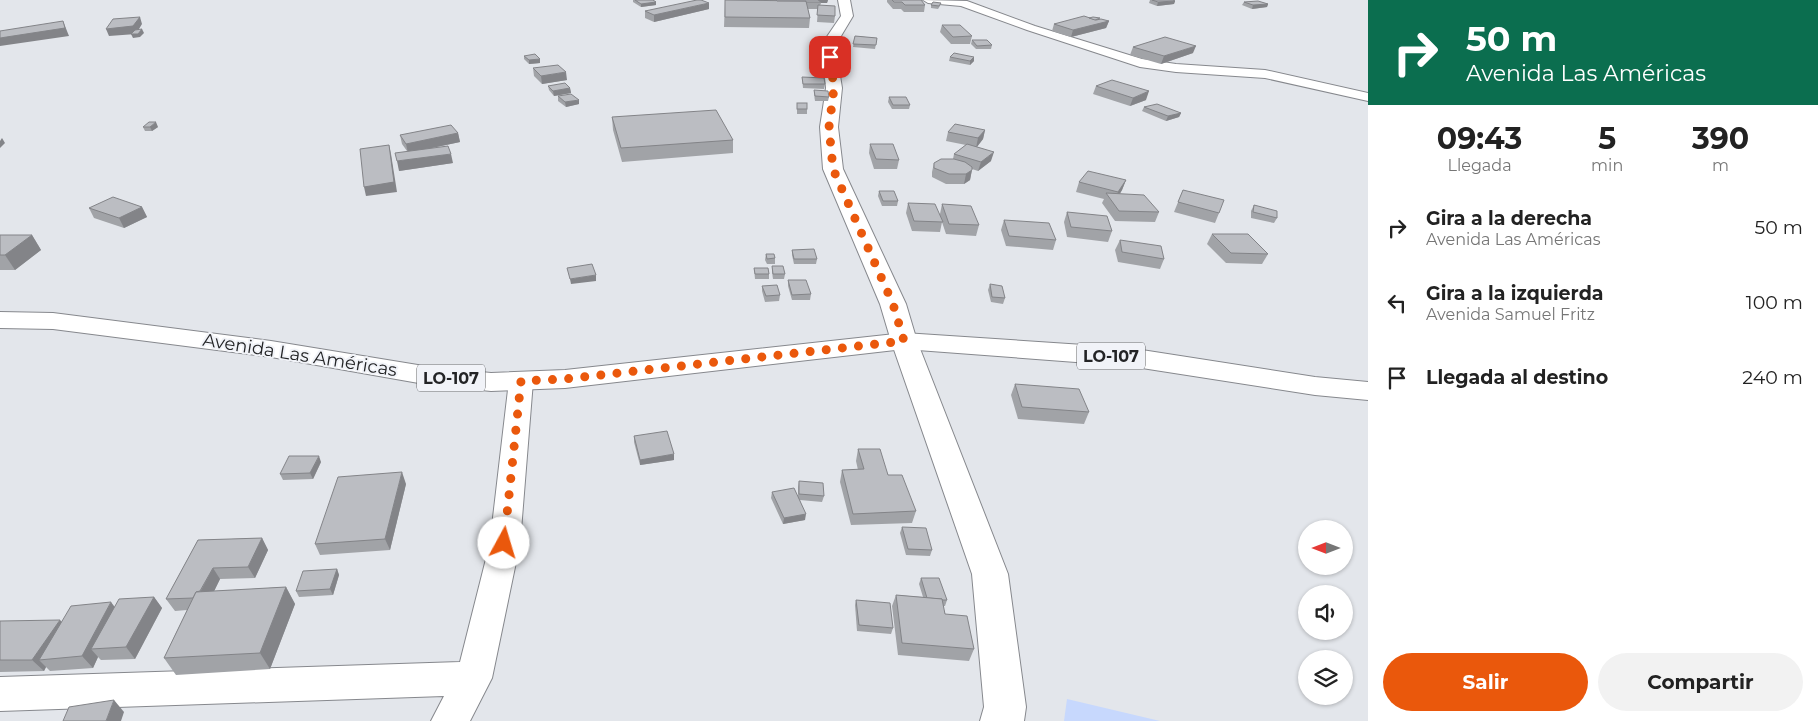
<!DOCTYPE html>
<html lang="es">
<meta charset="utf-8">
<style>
body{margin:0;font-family:Montserrat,sans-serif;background:#f2f2f2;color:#222;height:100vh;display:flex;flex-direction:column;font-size:19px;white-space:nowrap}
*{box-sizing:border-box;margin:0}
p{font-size:16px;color:#767676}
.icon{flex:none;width:28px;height:28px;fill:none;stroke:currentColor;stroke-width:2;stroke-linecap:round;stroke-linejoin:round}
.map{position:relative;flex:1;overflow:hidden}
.drawer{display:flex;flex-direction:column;background:#fff;width:450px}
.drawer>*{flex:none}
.banner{background:#0b6e4f;color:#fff;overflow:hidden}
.needle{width:32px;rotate:270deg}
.buttons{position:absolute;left:1298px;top:520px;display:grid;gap:10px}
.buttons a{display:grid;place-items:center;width:55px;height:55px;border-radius:50%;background:#fff;box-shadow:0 1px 4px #0004;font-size:25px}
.pin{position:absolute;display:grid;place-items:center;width:42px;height:42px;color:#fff;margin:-21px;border-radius:10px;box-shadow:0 2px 8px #0006}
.me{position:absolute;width:55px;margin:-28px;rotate:6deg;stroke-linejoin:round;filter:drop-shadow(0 0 4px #0008)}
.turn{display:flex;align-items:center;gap:18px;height:105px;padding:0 15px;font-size:22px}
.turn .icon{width:65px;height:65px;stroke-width:2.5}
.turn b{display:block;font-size:35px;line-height:42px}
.eta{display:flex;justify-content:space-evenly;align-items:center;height:85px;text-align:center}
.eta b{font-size:30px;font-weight:700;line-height:35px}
.cta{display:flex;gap:10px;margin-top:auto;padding:10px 15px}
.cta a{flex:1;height:58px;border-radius:30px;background:#ea580c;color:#fff;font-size:20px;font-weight:700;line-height:58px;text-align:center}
.cta a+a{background:#f2f2f2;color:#222}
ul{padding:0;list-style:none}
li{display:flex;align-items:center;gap:15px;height:75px;padding:0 15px}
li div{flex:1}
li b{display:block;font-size:19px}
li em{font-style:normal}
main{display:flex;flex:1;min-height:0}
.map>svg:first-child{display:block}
</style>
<main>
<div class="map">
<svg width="1368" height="721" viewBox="0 0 1368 721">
<rect width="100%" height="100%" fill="#e3e6eb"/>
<!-- green -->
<polygon fill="#c7d8fd" points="1067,699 1160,721 1064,721"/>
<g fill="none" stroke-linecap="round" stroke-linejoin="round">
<defs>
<g id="minor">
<polygon points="923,0 967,1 1035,26 1142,59 1176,64 1265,70 1368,93 1368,101 1265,78 1176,72 1140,67 1027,30 961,6 928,3"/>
<polygon points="521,373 530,375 533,381 520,543 492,678 470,721 431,721 444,696 0,711 0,677 460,662 490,543 509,381 512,375"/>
</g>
<polygon id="tertiary" points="838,0 850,0 853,16 838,41 837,57 842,88 838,127 843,169 906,304 917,341 913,347 904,349 895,347 891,341 880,304 823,169 820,127 826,88 823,57 824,41 841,16"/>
<polygon id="secondary" points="904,333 913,335 917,341 1008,574 1026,707 1024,721 980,721 984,707 972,574 891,341 895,335"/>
<polygon id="primary" points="0,312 53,313 271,341 430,367 491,373 565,370 904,333 1129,348 1315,377 1368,382 1368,400 1315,395 1129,366 904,349 565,388 491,391 430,385 271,357 53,329 0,328"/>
</defs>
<!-- minor casing -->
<use href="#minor" stroke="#86888d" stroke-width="2"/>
<!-- tertiary casing -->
<use href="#tertiary" stroke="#86888d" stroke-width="2"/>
<!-- secondary casing -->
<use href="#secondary" stroke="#86888d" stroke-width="2"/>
<!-- primary casing -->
<use href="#primary" stroke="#86888d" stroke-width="2"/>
<!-- minor -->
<use href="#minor" fill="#fff" fill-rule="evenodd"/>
<!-- tertiary -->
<use href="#tertiary" fill="#fff" fill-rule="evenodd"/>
<!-- secondary -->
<use href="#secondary" fill="#fff" fill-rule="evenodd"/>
<!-- primary -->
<use href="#primary" fill="#fff" fill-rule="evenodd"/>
</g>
<!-- wall -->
<g fill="#a1a3a7">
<polygon points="633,0 653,0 656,2 656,5 641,7 633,2"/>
<polygon points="725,0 770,1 770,0 828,0 827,3 821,3 820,6 835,16 834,23 817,22 818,9 808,9 810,18 809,28 724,27"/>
<polygon points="887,0 921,0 925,5 924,12 904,12 901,9 893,9 887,2"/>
<polygon points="1150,0 1173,0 1175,1 1174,4 1157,6 1149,3"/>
<polygon points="1244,2 1268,4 1267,7 1252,9 1242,5"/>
<polygon points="941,3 940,6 938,9 931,8 931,5"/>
<polygon points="709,9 654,22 645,18 645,11"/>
<polygon points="1089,18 1109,21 1106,28 1071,37 1052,31 1054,24"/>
<polygon points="942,25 972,36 970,44 951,44 940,32"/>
<polygon points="855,36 877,38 875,49 853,47"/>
<polygon points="972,40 992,45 991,49 976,49 971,44"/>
<polygon points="1133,47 1193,53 1161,64 1130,55"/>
<polygon points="524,56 540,59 540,63 529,64 524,59"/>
<polygon points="950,57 974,61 970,65 949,61"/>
<polygon points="533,68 567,80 542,84 534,76"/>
<polygon points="802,77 825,84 824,89 803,88"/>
<polygon points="548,86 570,88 571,93 554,96 549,90"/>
<polygon points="1096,86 1146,100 1130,106 1093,94"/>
<polygon points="814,90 829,97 828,101 815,101 814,94"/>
<polygon points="558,96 579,104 566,107 558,101"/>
<polygon points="889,97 910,105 909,109 892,109 888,102"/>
<polygon points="797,103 807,109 807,114 797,114"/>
<polygon points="1144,107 1181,113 1179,117 1166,121 1142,111"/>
<polygon points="612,117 733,140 733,153 622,162 613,130"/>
<polygon points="143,127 158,127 152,131 145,131"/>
<polygon points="985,130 983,139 977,147 991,161 978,171 972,169 970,180 964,184 946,184 932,177 932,172 934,163 953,159 954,154 966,145 946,141 948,132"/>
<polygon points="458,133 460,142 432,148 453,163 399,171 407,151 402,144 400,135"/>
<polygon points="870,144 899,160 897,169 874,169 869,153"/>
<polygon points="1126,180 1122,190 1120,194 1159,212 1155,222 1115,221 1102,203 1104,199 1076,192 1079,182"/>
<polygon points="1183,190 1219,213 1215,223 1174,212"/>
<polygon points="879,191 898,201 897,206 882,206 878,196"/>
<polygon points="908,203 940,214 942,204 979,225 976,236 946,234 942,222 940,232 912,231 906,213"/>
<polygon points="1254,205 1277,218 1274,223 1251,218 1251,211"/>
<polygon points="142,207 147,217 124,228 94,218 89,208"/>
<polygon points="1067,212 1112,231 1108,242 1067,237 1064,222"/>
<polygon points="1004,220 1056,240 1053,250 1006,246 1001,230"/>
<polygon points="1212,234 1268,254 1262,264 1226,263 1207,244"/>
<polygon points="0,235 32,235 41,250 15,270 0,270"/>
<polygon points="1120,240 1164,259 1160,269 1118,262 1115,250"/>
<polygon points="792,250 817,259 816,264 794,264 792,255"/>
<polygon points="766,254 775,258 775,264 767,264 765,260"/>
<polygon points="772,266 785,274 784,279 773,279 772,272"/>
<polygon points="754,268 769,274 769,279 755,279"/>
<polygon points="788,280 811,294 810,300 792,300 788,286"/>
<polygon points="990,284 1005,298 1003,304 991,302 988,290"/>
<polygon points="762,286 780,295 779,301 765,302 762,291"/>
<polygon points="1015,384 1089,412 1084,424 1018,419 1011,395"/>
<polygon points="634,436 674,460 640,465 634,442"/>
<polygon points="858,449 888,475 916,511 912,523 851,525 840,482 842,470 858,470 856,461"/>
<polygon points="321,462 313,479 283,480 280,474"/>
<polygon points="799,481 824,496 822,502 800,500 805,520 783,524 771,498 772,492 798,497 798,487"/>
<polygon points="406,484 390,550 320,555 315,544"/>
<polygon points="902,527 932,550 930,556 906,555 900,533"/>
<polygon points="262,538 268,550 255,578 220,579 214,591 286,587 295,604 270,669 176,675 164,658 187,610 175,611 166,599 198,540"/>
<polygon points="337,569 339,575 333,595 299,597 296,591"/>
<polygon points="921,578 947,600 945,606 943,606 945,614 974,649 969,661 898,655 892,606 896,595 923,597 919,584"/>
<polygon points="154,597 162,608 135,659 101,660 98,657 93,668 50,671 46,667 44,671 0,672 0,621 61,622"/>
<polygon points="856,600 893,628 891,634 857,631 855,605"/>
</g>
<!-- shaded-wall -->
<g fill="#838488">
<polygon points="814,0 828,0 827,3 821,3 821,2"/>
<polygon points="1175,1 1174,4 1157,6 1158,2"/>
<polygon points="656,2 656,5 641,7 641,4"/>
<polygon points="709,3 709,9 654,22 654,15"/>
<polygon points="1268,4 1267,7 1252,9 1253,5"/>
<polygon points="140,17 142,24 136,34 109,36 106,29"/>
<polygon points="63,21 69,36 0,46 0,38"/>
<polygon points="1109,21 1106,28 1071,37 1073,30"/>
<polygon points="142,29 144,33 140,37 133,38 131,34"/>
<polygon points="1196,46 1193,53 1161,64 1164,56"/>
<polygon points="974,57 974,61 970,65 970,61"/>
<polygon points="540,59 540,63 529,64 529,60"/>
<polygon points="566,72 567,80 542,84 541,76"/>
<polygon points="570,88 571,93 554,96 553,91"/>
<polygon points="1149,91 1146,100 1130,106 1133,98"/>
<polygon points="579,100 579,104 566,107 565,102"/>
<polygon points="1181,113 1179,117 1166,121 1168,116"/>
<polygon points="156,122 158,127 152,131 150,127"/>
<polygon points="985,130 983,139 976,148 978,138"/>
<polygon points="458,133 460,142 408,153 406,144"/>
<polygon points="2,138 5,143 0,148 0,141"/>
<polygon points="389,145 391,154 397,192 366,196 364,187"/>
<polygon points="994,152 991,161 978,171 981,162"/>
<polygon points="451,154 453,163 399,171 397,161"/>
<polygon points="972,170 970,180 964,184 966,174"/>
<polygon points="1126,180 1122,190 1114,202 1118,192"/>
<polygon points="142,207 147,217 124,228 119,218"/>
<polygon points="32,235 41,250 15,270 5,255"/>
<polygon points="596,275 596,281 571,284 570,279"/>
<polygon points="674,454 674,460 640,465 640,460"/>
<polygon points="319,456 321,462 313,479 310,473"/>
<polygon points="402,472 406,484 390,550 385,539"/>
<polygon points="806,514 805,520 783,524 784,518"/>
<polygon points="262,538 268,550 255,578 248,567"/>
<polygon points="213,568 220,579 205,610 197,598"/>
<polygon points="337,569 339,575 333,595 330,589"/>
<polygon points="286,587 295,604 270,669 260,653"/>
<polygon points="154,597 162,608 135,659 126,647"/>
<polygon points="111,602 120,614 91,649 98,657 93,668 82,656"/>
<polygon points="60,620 70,631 39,660 46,667 44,671 32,660"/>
<polygon points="114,700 124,712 121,721 106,721"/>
</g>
<!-- building -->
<g fill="#bbbdc2" stroke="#838488">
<polygon points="635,0 653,0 656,2 641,4"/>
<polygon points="697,0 701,0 709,3 654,15 645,11"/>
<polygon points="725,0 806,1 810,18 725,17"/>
<polygon points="776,0 818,0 821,2 806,2 806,1 777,1"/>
<polygon points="892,0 921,0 925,5 905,5 902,2 894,2"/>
<polygon points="1152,0 1173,0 1175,1 1158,2"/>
<polygon points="1258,1 1268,4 1253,5 1244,2"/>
<polygon points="933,2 941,3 939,6 931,5"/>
<polygon points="818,5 835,6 835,16 817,15"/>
<polygon points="1084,16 1096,20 1101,19 1109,21 1073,30 1054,24"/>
<polygon points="140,17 133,26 106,29 113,19"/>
<polygon points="1093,17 1100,18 1095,20 1089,18"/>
<polygon points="63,21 65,28 0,38 0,31"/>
<polygon points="942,25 960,25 972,36 953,37"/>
<polygon points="142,29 138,34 131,34 135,30"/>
<polygon points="855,36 877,38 876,45 853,44"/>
<polygon points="1165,37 1196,46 1164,56 1133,47"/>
<polygon points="972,40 987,40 992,45 977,46"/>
<polygon points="954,53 974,57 970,61 950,57"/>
<polygon points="535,54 540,59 529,60 524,56"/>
<polygon points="558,65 566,72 541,76 533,68"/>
<polygon points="802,77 824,78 825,84 803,84"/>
<polygon points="1112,80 1149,91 1133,98 1096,86"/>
<polygon points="565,83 570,88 553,91 548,86"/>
<polygon points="814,90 828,91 829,97 815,96"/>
<polygon points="571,94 579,100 565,102 558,96"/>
<polygon points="889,97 906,97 910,105 893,105"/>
<rect x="797" y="103" width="10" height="6"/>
<polygon points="1157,104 1181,113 1168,116 1144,107"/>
<polygon points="716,110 733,140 621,148 612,117"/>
<polygon points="149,122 156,122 150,127 143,127"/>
<polygon points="955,124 985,130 978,138 948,132"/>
<polygon points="451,125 458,133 406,144 400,135"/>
<polygon points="870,144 893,144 899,160 876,159"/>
<polygon points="967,144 994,152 981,162 954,154"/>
<polygon points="389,145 394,182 364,187 360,149"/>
<polygon points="448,146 451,154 397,161 395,153"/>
<polygon points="941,159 954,159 965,162 972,167 972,170 966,174 949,174 934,168 934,163"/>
<polygon points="1088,171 1126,180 1118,192 1079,182"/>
<polygon points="1183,190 1224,200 1219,213 1178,202"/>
<polygon points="879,191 894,191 898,201 883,201"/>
<polygon points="1106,193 1144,195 1159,212 1119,211"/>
<polygon points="113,197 142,207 119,218 89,208"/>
<polygon points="908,203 935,204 943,222 914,221"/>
<polygon points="942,204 971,206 979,225 949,224"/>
<polygon points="1254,205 1277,211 1277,218 1253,212"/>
<polygon points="1067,212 1107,216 1112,231 1071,227"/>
<polygon points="1004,220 1049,223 1056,240 1009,236"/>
<polygon points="1212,234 1248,234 1268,254 1231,253"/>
<polygon points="0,235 32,235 5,255 0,255"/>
<polygon points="1120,240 1161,246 1164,259 1122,252"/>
<polygon points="814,249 817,259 794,259 792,250"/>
<polygon points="766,254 774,254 775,258 767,259"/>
<polygon points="592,264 596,275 570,279 567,268"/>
<polygon points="772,266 783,266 785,274 773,274"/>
<polygon points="754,268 768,268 769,274 755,274"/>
<polygon points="788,280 806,280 811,294 792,295"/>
<polygon points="990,284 1002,286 1005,298 992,297"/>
<polygon points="777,285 780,295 766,296 762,286"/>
<polygon points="1015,384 1079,389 1089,412 1022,407"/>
<polygon points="667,431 674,454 640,460 634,436"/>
<polygon points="858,449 880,449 888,475 902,475 916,511 853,514 842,470 864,469"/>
<polygon points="289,456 319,456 310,473 280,474"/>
<polygon points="402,472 385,539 315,544 338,477"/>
<polygon points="799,481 823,483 824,496 799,494"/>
<polygon points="794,488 806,514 784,518 772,492"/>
<polygon points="902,527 926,528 932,550 908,549"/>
<polygon points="262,538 248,567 213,568 200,591 196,592 193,598 166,599 198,540"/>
<polygon points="337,569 330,589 296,591 303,571"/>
<polygon points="921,578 939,578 947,600 942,600 942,599 927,598"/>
<polygon points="286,587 260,653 164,658 196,592"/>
<polygon points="896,595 942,599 945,614 967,616 974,649 902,643"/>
<polygon points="154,597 126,647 91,649 119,599"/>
<polygon points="856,600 890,603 893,628 859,625"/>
<polygon points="111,602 82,656 39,660 71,606"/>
<polygon points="60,620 32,660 0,660 0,621"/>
<polygon points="114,700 106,721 63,721 69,707"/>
</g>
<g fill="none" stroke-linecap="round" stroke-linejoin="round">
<!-- route -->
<polyline stroke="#ea580c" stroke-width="9" stroke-dasharray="0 16.2" points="504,543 521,381 565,379 904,341 893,304 833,169 829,127 834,88 830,57"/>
</g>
<g text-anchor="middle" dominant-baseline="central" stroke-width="4" stroke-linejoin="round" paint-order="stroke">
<!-- shield labels -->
<g fill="#f1f3f8" stroke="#616265" stroke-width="1">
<rect x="1077" y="342.5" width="68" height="27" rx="4"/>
<rect x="417" y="364.5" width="68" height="27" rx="4"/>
</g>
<g font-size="16" font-weight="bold" fill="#232426">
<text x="1111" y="356">LO-107</text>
<text x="451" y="378">LO-107</text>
</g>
<!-- street labels -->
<g font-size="18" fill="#232426" stroke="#f1f3f8">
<text transform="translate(300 355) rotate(9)">Avenida Las Américas</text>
</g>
</g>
</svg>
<div class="buttons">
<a><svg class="needle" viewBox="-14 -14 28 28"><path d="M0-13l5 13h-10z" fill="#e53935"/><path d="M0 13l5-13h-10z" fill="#767676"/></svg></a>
<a><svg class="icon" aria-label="sound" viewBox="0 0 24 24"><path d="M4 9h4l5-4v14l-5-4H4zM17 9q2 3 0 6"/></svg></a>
<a><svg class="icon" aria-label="layers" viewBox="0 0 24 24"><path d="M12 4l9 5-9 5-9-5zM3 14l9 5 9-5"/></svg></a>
</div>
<div class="pin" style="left:830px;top:57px;background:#d93025"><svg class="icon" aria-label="arrive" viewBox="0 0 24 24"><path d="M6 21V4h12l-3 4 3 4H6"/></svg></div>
<svg class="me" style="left:504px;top:543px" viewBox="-20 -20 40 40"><circle r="19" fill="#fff"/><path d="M0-13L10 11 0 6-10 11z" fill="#ea580c"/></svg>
</div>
<section class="drawer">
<div class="banner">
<div class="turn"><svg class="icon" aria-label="right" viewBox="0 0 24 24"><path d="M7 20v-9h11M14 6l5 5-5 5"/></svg><div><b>50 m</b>Avenida Las Américas</div></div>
</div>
<div class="eta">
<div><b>09:43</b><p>Llegada</p></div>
<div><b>5</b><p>min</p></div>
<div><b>390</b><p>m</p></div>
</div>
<ul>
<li><svg class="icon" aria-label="right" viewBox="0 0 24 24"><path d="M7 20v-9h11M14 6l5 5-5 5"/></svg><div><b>Gira a la derecha</b><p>Avenida Las Américas</p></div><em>50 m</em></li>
<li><svg class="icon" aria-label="left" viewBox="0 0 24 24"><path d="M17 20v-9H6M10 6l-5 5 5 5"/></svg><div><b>Gira a la izquierda</b><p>Avenida Samuel Fritz</p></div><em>100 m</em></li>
<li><svg class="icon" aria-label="arrive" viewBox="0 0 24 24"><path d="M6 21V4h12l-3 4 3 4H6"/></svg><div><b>Llegada al destino</b></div><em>240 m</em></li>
</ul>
<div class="cta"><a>Salir</a><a>Compartir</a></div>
</section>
</main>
